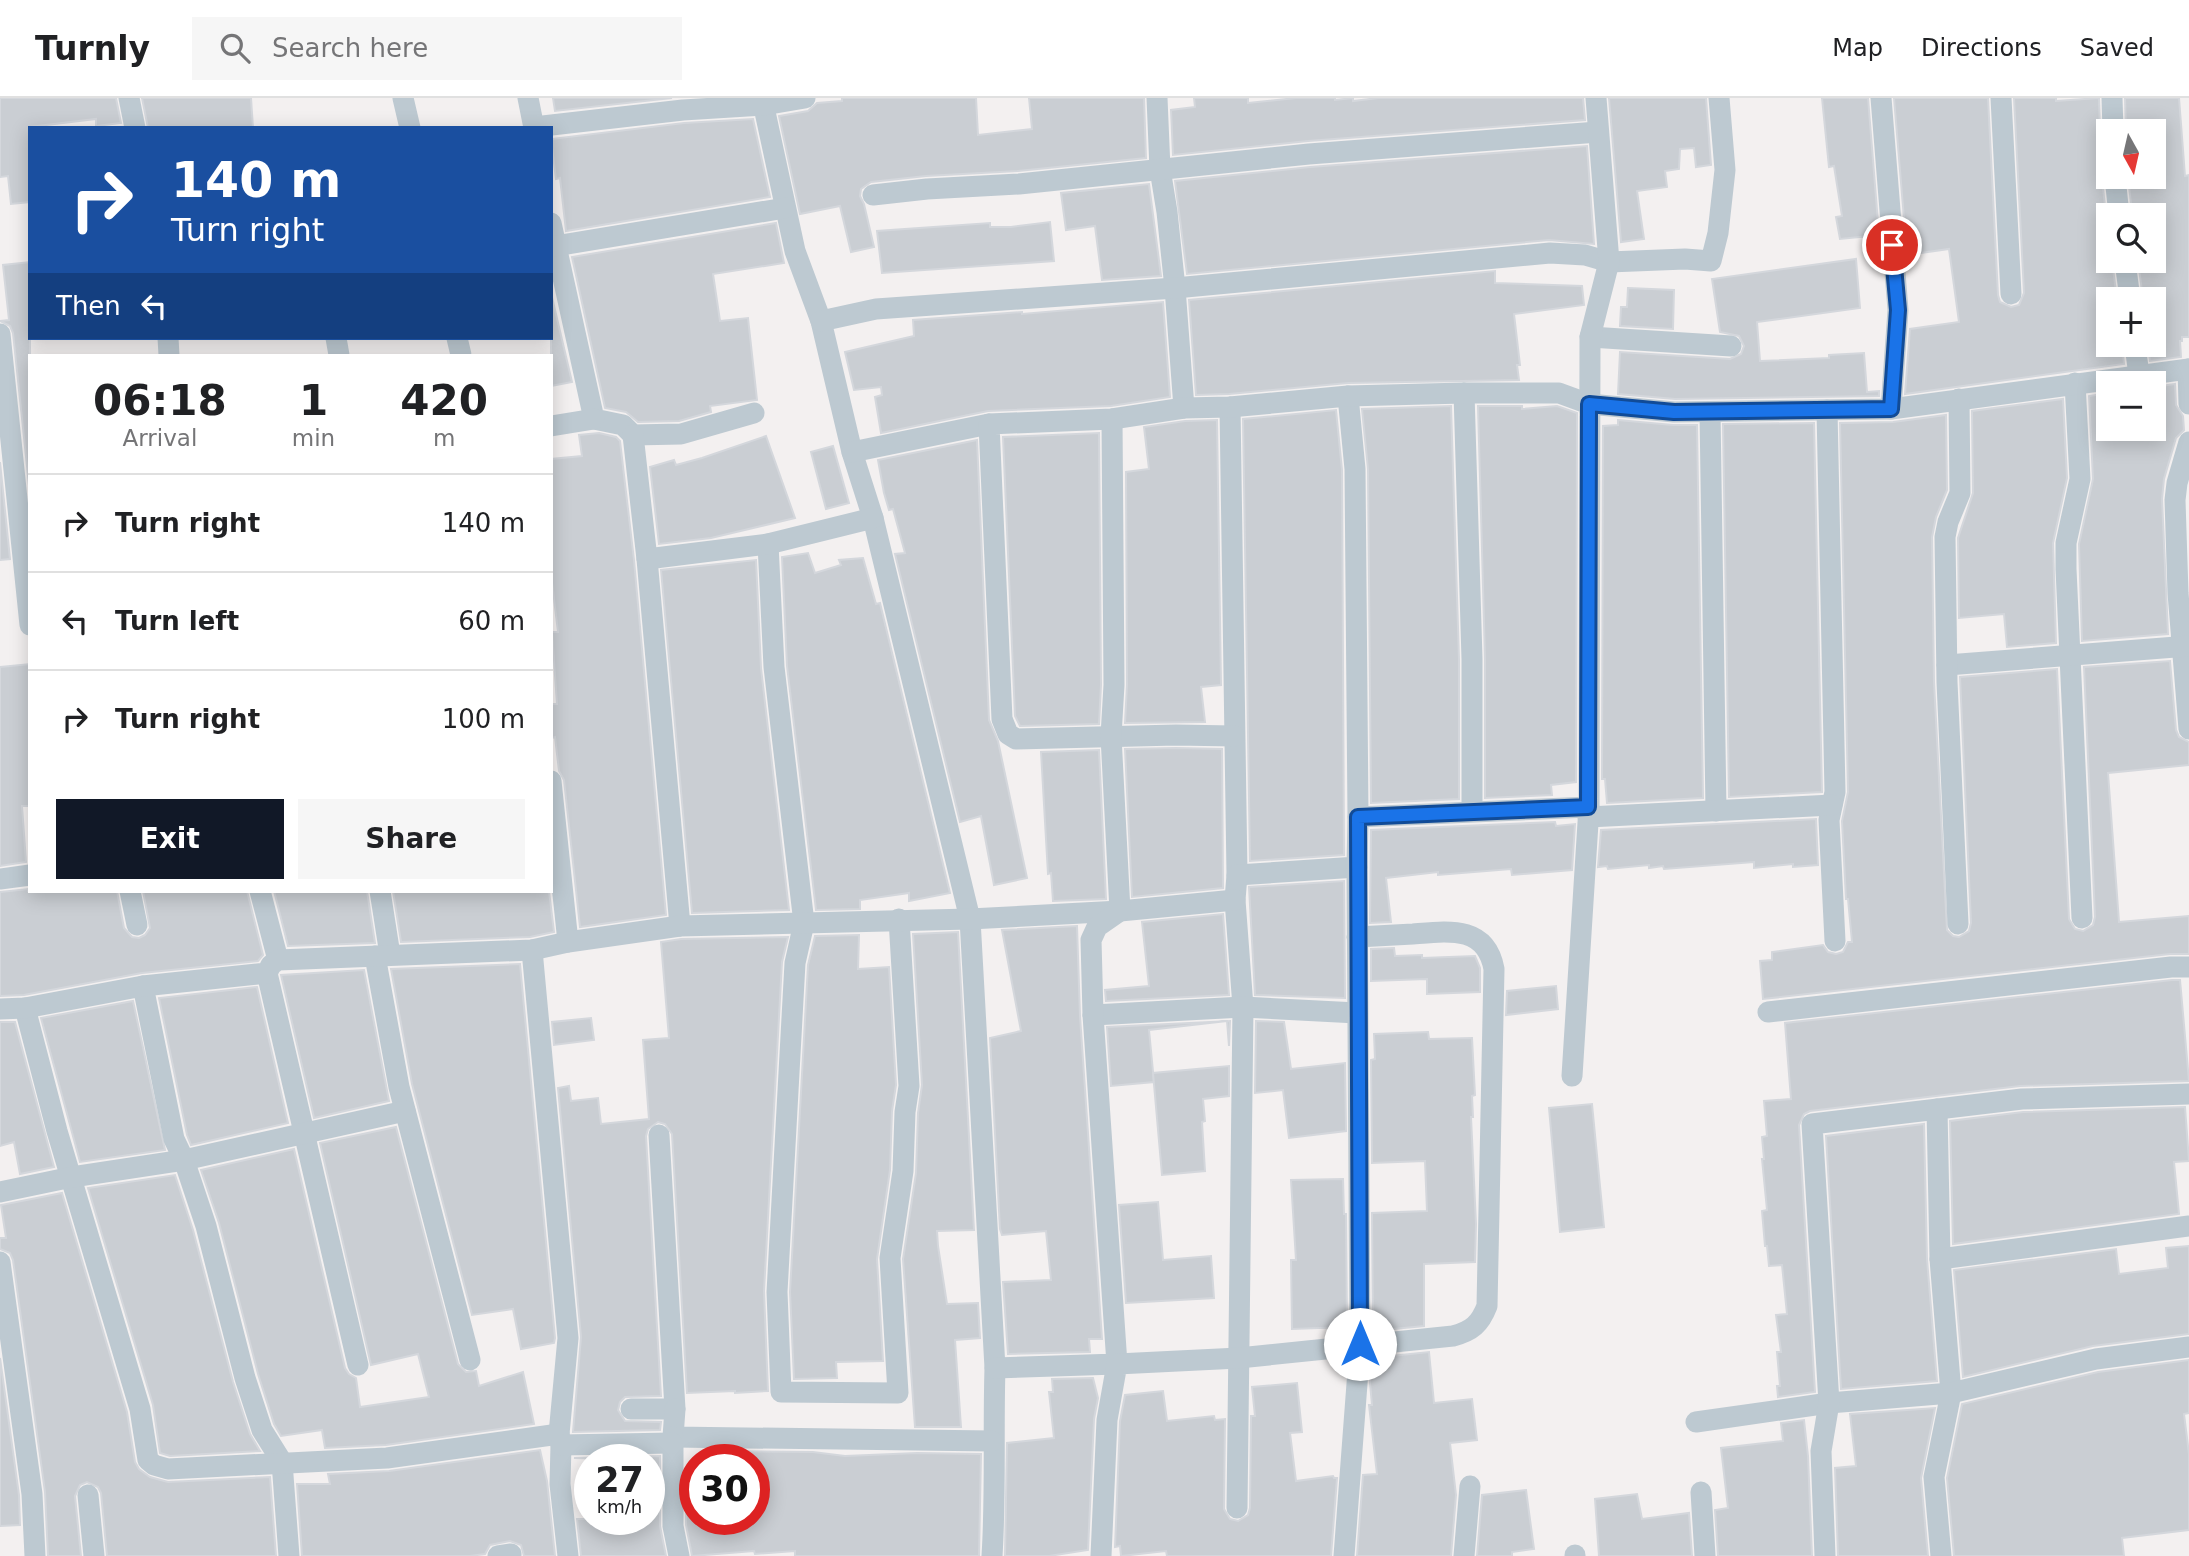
<!DOCTYPE html>
<meta charset="utf-8">
<style>
body{margin:0;font-family:"DejaVu Sans",sans-serif;background:#f6f6f6;color:#202124;height:100vh;display:flex;flex-direction:column;font-size:26px;white-space:nowrap}
*{box-sizing:border-box;margin:0}
p{font-size:23px;color:#757577}
.icon{flex:none;width:38px;height:38px;fill:none;stroke:currentColor;stroke-width:2;stroke-linecap:round;stroke-linejoin:round}
.map{position:relative;flex:1;overflow:hidden}
.panel{position:absolute;left:28px;top:256px;width:525px;height:539px;display:flex;flex-direction:column;background:#fff;border-radius:0px;box-shadow:0 4px 18px #0003}
.panel>*{flex:none}
.guide{position:absolute;left:28px;top:28px;width:525px;height:214px;border-radius:0px;box-shadow:0 4px 18px #0003;background:#1a4fa0;color:#fff;overflow:hidden}
.needle{width:46px;rotate:172deg}
.tools{position:absolute;left:2096px;top:21px;display:grid;gap:14px}
.tools a{display:grid;place-items:center;width:70px;height:70px;border-radius:0px;background:#fff;box-shadow:0 4px 18px #0003;font-size:35px}
.speed{position:absolute;left:574px;top:1346px;display:flex;gap:14px;font-size:35px;font-weight:700;text-align:center}
.speed>*{display:grid;place-content:center;width:91px;height:91px;border-radius:50%;background:#fff;box-shadow:0 4px 18px #0003;line-height:1}
.speed small{font-size:18px;font-weight:400}
.speed .limit{border:10px solid #d22;background:#fff;color:#111}
.pin{position:absolute;display:grid;place-items:center;width:60px;height:60px;color:#fff;margin:-30px;border:4px solid #fff;border-radius:50%;box-shadow:0 2px 7px #0007}
.me{position:absolute;width:77px;margin:-38px;rotate:0deg;stroke-linejoin:round;filter:drop-shadow(0 0 5px #0008)}
.turn{display:flex;align-items:center;gap:24px;height:147px;padding:0 28px;font-size:32px}
.turn .icon{width:91px;height:91px;stroke-width:2.5}
.turn b{display:block;font-size:49px;line-height:60px}
.then{display:flex;align-items:center;height:66px;padding:0 28px;background:#0003;gap:14px;font-size:26px}
.eta{display:flex;justify-content:space-evenly;align-items:center;height:119px;text-align:center}
.eta b{font-size:42px;font-weight:700;line-height:49px}
.cta{display:flex;gap:14px;margin-top:auto;padding:14px 28px}
.cta a{flex:1;height:80px;border-radius:0px;background:#111827;color:#fff;font-size:28px;font-weight:700;line-height:80px;text-align:center}
.cta a+a{background:#f6f6f6;color:#202124}
ul{padding:0;list-style:none}
li{display:flex;align-items:center;gap:21px;height:98px;padding:0 28px;border-top:2px solid #e0e0e0}
li div{flex:1}
li b{display:block;font-size:26px}
li em{font-style:normal}
header{display:flex;align-items:center;gap:42px;box-sizing:border-box;height:98px;padding:0 35px;background:#fff;border-bottom:2px solid #e0e0e0}
header strong{font-size:33px}
nav{display:flex;gap:38px;margin-inline-start:auto;font-size:24px}
.search{width:490px;height:63px;background:#f6f6f6;display:flex;align-items:center;gap:18px;box-sizing:border-box;padding:0 24px;border-radius:0px;color:#757577;font-size:26px}
.map>svg:first-child{display:block}
</style>
<header>
<strong>Turnly</strong>
<div class="search"><svg class="icon" aria-label="search" viewBox="0 0 24 24"><circle cx="10" cy="10" r="6"/><path d="M15 15l6 6"/></svg>Search here</div>
<nav><a>Map</a><a>Directions</a><a>Saved</a></nav>
</header>
<div class="map">
<svg width="2189" height="1458" viewBox="0 0 2189 1458">
<rect width="100%" height="100%" fill="#f3f0f0"/>
<!-- building -->
<g fill="#caced3" stroke="#d4d7dc" stroke-width="2">
<polygon points="0,0 116,0 121,25 96,28 96,21 30,29 30,104 11,106 8,78 0,79"/>
<polygon points="142,0 251,0 253,30 148,30"/>
<polygon points="553,0 672,0 555,13"/>
<polygon points="842,0 976,0 978,37 1032,31 1029,0 1144,0 1146,60 1018,73 926,78 871,84 861,91 860,98 864,106 874,149 851,154 840,108 800,116 779,18 808,13 817,5 842,3"/>
<polygon points="1194,0 1248,0 1248,5 1296,0 1335,0 1335,2 1353,0 1353,3 1378,0 1583,0 1585,22 1308,43 1173,57 1171,12 1195,9"/>
<polygon points="1609,0 1706,0 1711,67 1696,69 1694,50 1680,51 1679,71 1665,73 1667,89 1637,93 1644,141 1621,144"/>
<polygon points="1822,0 1868,0 1879,137 1840,141 1836,119 1842,118 1834,68 1829,69"/>
<polygon points="1894,0 1988,0 1998,197 2000,204 2011,209 2019,207 2024,195 2014,0 2056,0 2056,3 2099,0 2100,33 2106,44 2108,68 2103,73 2102,80 2106,118 2109,125 2109,163 2112,163 2117,201 2109,201 2109,247 2122,247 2124,266 1905,296 1910,231 1959,224 1949,151 1907,157"/>
<polygon points="2125,0 2179,0 2185,78 2189,77 2189,239 2182,239 2182,243 2180,243 2181,259 2150,263 2148,247 2154,247 2154,201 2143,201 2138,163 2154,163 2154,113 2132,115 2129,88 2154,86 2154,33 2126,33"/>
<polygon points="753,21 770,99 566,133 560,80 556,81 551,41 684,25"/>
<polygon points="1587,48 1594,146 1549,142 1187,176 1175,83 1310,69"/>
<polygon points="1149,86 1161,178 1102,182 1095,128 1066,132 1061,95"/>
<polygon points="1050,124 1054,163 882,175 877,133 990,125 990,129 1011,129"/>
<polygon points="776,125 784,165 713,176 720,223 748,220 757,302 710,308 711,314 679,323 638,324 626,314 605,310 572,159"/>
<polygon points="1856,161 1860,210 1757,224 1760,263 1829,260 1829,257 1864,255 1867,294 1879,293 1879,298 1675,301 1618,296 1620,254 1730,261 1741,256 1744,248 1739,238 1720,234 1712,181"/>
<polygon points="30,164 30,397 13,235 10,228 0,223 9,222 3,167"/>
<polygon points="1495,173 1495,185 1582,188 1584,207 1514,216 1520,267 1517,267 1519,282 1348,285 1229,296 1196,297 1189,202"/>
<polygon points="1628,190 1674,192 1673,231 1620,228 1621,209 1627,209"/>
<polygon points="551,195 572,284 551,288"/>
<polygon points="1163,204 1170,299 1111,308 988,313 881,335 875,299 882,297 881,289 854,292 845,254 914,238 913,222 1022,214 1022,216"/>
<polygon points="2175,286 2176,307 2183,318 2184,332 2176,340 2164,381 2162,401 2168,536 2082,543 2079,446 2093,381 2089,298 2109,295 2109,331 2154,331 2154,289"/>
<polygon points="2063,301 2067,380 2053,445 2056,545 2007,549 2004,516 1959,520 1958,440 1973,395 1972,313"/>
<polygon points="1451,308 1459,561 1459,701 1371,705 1368,371 1362,311"/>
<polygon points="1478,308 1522,308 1522,311 1557,308 1577,315 1576,684 1551,687 1552,697 1485,700 1485,561"/>
<polygon points="1336,312 1342,372 1344,757 1250,763 1243,321"/>
<polygon points="1946,317 1947,392 1936,419 1932,439 1934,584 1947,832 1953,838 1959,839 1969,833 1971,825 1960,579 2057,571 2069,821 2075,831 2083,833 2093,827 2095,819 2084,569 2170,563 2176,632 2179,639 2189,644 2189,667 2108,675 2119,824 2189,818 2189,856 2170,856 1763,901 1760,863 1772,862 1772,854 1823,847 1828,854 1836,856 1843,854 1848,844 1852,844 1848,801 1846,801 1842,723 1848,694 1840,325 1893,324"/>
<polygon points="1217,322 1221,587 1201,589 1205,624 1125,625 1127,587 1126,374 1149,371 1144,329 1185,323"/>
<polygon points="1618,322 1673,327 1697,327 1703,700 1607,705 1605,681 1602,681 1603,328 1618,327"/>
<polygon points="1814,325 1822,694 1729,699 1723,326"/>
<polygon points="599,335 616,339 620,343 634,462 666,817 580,829 564,682 559,673 555,639 552,640 551,628 551,606 557,606 552,534 558,534 551,476 551,361 582,358 579,337"/>
<polygon points="1099,335 1101,587 1099,626 1020,628 1015,618 1003,339"/>
<polygon points="766,338 795,420 711,440 659,446 650,369 674,362 676,367 702,360"/>
<polygon points="977,342 989,622 998,643 1027,780 994,787 981,718 960,724 895,456 905,455 893,411 889,412 884,395 878,362"/>
<polygon points="833,348 849,405 826,411 811,354"/>
<polygon points="0,364 10,461 0,462"/>
<polygon points="808,455 815,475 841,467 839,462 863,460 876,506 880,505 950,795 909,803 909,795 860,802 860,811 816,812 787,568 782,459"/>
<polygon points="756,462 761,570 789,812 692,815 661,472"/>
<polygon points="30,566 30,708 22,708 26,764 0,768 0,569"/>
<polygon points="1176,650 1222,651 1223,790 1132,799 1125,651"/>
<polygon points="1099,652 1106,801 1053,803 1051,775 1048,776 1041,654"/>
<polygon points="1816,721 1818,767 1793,769 1793,766 1754,770 1754,764 1664,771 1663,768 1649,770 1649,767 1608,771 1607,768 1598,769 1601,732"/>
<polygon points="1555,724 1556,728 1575,726 1572,772 1512,777 1511,771 1438,777 1438,774 1386,780 1391,824 1370,825 1371,732"/>
<polygon points="1344,783 1345,900 1255,897 1249,789"/>
<polygon points="28,791 28,793 117,793 124,830 132,839 139,840 145,837 150,830 143,793 247,793 263,857 258,863 142,875 24,897 0,898 0,794"/>
<polygon points="274,793 367,793 375,845 288,848"/>
<polygon points="393,793 549,793 554,834 530,839 401,844"/>
<polygon points="1223,816 1229,897 1106,903 1105,892 1149,888 1142,824"/>
<polygon points="1077,828 1080,918 1102,1241 1089,1241 1090,1254 1008,1256 1003,1184 1051,1182 1046,1133 1002,1137 1000,1131 990,940 1021,933 1002,832"/>
<polygon points="958,834 974,1132 937,1133 938,1148 947,1206 978,1205 980,1240 955,1242 961,1329 915,1329 903,1161 916,1075 918,1015 922,987 913,836"/>
<polygon points="859,837 858,871 889,869 896,987 892,1013 890,1072 877,1161 883,1263 836,1264 837,1280 794,1281 790,1194 808,867 815,838"/>
<polygon points="788,839 782,864 764,1193 768,1293 735,1295 735,1293 687,1295 672,1036 665,1026 658,1024 648,1031 646,1038 661,1298 625,1299 620,1304 618,1312 625,1323 661,1324 660,1332 573,1334 581,1239 558,990 569,988 571,1003 598,1000 601,1026 649,1021 643,942 669,940 661,844 681,841"/>
<polygon points="1394,850 1395,858 1422,857 1422,860 1475,858 1480,870 1480,894 1427,896 1427,881 1371,883 1371,851"/>
<polygon points="520,866 555,1240 554,1245 521,1251 513,1211 472,1217 412,986 391,871"/>
<polygon points="364,872 389,1003 314,1020 281,877"/>
<polygon points="2172,882 2180,882 2189,983 2020,988 1810,1013 1804,1016 1799,1027 1815,1294 1778,1299 1777,1288 1780,1288 1777,1254 1781,1254 1776,1217 1787,1216 1782,1167 1769,1168 1767,1148 1765,1148 1762,1113 1767,1112 1762,1061 1764,1061 1762,1039 1767,1038 1764,1003 1791,1001 1785,925"/>
<polygon points="1556,888 1558,911 1506,917 1507,893"/>
<polygon points="257,889 288,1025 191,1047 187,1037 159,900"/>
<polygon points="133,903 165,1052 80,1064 41,920"/>
<polygon points="591,920 594,942 554,947 552,924"/>
<polygon points="1227,923 1149,932 1154,984 1111,988 1107,929 1230,923 1229,948"/>
<polygon points="1256,923 1284,924 1291,971 1345,965 1346,1033 1289,1040 1283,992 1255,995"/>
<polygon points="0,924 15,924 54,1069 20,1076 14,1044 0,1048"/>
<polygon points="1428,934 1429,941 1472,940 1475,997 1472,998 1473,1019 1471,1019 1476,1126 1475,1164 1424,1166 1424,1228 1373,1233 1372,1115 1427,1113 1425,1063 1372,1065 1371,962 1375,961 1374,936"/>
<polygon points="1229,968 1229,998 1203,1001 1205,1023 1202,1024 1205,1073 1162,1077 1153,975"/>
<polygon points="1592,1006 1604,1129 1560,1134 1549,1010"/>
<polygon points="2185,1009 2189,1063 2174,1064 2179,1116 1953,1146 1950,1023 2023,1014"/>
<polygon points="1924,1026 1927,1161 1937,1283 1841,1291 1826,1038"/>
<polygon points="396,1029 458,1266 466,1274 476,1273 479,1288 523,1274 534,1326 386,1347 325,1350 322,1332 281,1338 274,1326 258,1276 219,1125 201,1072 294,1051 345,1270 349,1276 356,1280 360,1309 429,1299 418,1256 371,1267 320,1045"/>
<polygon points="175,1077 193,1132 233,1284 250,1336 260,1353 170,1358 160,1355 153,1307 88,1090"/>
<polygon points="1343,1081 1344,1116 1346,1116 1347,1229 1292,1231 1291,1162 1296,1162 1291,1082"/>
<polygon points="62,1095 127,1314 135,1364 139,1371 150,1379 168,1384 270,1379 276,1458 107,1458 101,1395 98,1389 87,1384 80,1387 75,1398 81,1458 48,1458 45,1394 13,1162 10,1155 0,1151 0,1140 6,1140 1,1107"/>
<polygon points="1158,1104 1163,1162 1211,1158 1214,1200 1126,1205 1119,1107"/>
<polygon points="2189,1148 2189,1236 2093,1248 1963,1279 1954,1172 2116,1151 2119,1176 2168,1170 2166,1150"/>
<polygon points="1429,1254 1434,1305 1472,1301 1477,1342 1450,1345 1456,1397 1451,1458 1357,1458 1363,1377 1377,1376 1369,1307 1372,1307 1370,1285 1372,1260"/>
<polygon points="0,1260 19,1397 20,1427 0,1428"/>
<polygon points="2189,1262 2189,1315 2184,1316 2189,1356 2189,1432 2122,1440 2124,1458 1954,1458 1947,1380 1962,1306 2098,1274"/>
<polygon points="1093,1280 1098,1300 1094,1321 1088,1452 1049,1458 1005,1458 1007,1345 1054,1340 1049,1294 1053,1294 1052,1281"/>
<polygon points="1297,1285 1302,1334 1290,1335 1296,1383 1333,1378 1334,1380 1337,1380 1331,1458 1167,1458 1166,1453 1121,1458 1120,1448 1115,1449 1120,1323 1125,1297 1163,1293 1167,1323 1214,1318 1215,1322 1225,1321 1224,1411 1230,1421 1238,1423 1248,1417 1250,1410 1251,1318 1255,1318 1252,1289"/>
<polygon points="1935,1310 1921,1380 1928,1458 1838,1458 1835,1370 1856,1368 1850,1316"/>
<polygon points="1804,1322 1808,1358 1812,1458 1718,1458 1715,1412 1728,1410 1721,1350 1783,1343 1781,1325"/>
<polygon points="540,1352 547,1383 555,1458 524,1458 521,1447 510,1443 490,1447 485,1456 470,1458 302,1458 297,1386 330,1386 328,1376 389,1373"/>
<polygon points="714,1353 813,1354 845,1358 917,1355 981,1356 979,1458 795,1458 795,1453 755,1456 754,1453 692,1458 686,1427 686,1399 690,1399 692,1421 754,1421 754,1362 715,1362"/>
<polygon points="660,1358 660,1428 666,1458 581,1458 577,1421 649,1421 649,1362 574,1360"/>
<polygon points="1526,1392 1534,1451 1512,1454 1512,1458 1477,1458 1482,1397"/>
<polygon points="1637,1396 1642,1421 1689,1415 1692,1458 1599,1458 1595,1401"/>
</g>
<g fill="none" stroke-linecap="round" stroke-linejoin="round">
<!-- street -->
<g stroke="#bdc9d1" stroke-width="21">
<polyline points="129,0 135,30"/>
<polyline points="403,0 410,30"/>
<polyline points="528,0 534,30"/>
<path d="M 762,0 L 795,153 L 821,223 L 852,354 L 873,420 L 970,821 L 995,1270 C 993,1333 996,1395 992,1458"/>
<polyline points="1157,0 1160,71 1167,114 1175,190 1184,310"/>
<polyline points="1881,0 1898,212 1891,311"/>
<polyline points="2001,0 2011,196"/>
<polyline points="2112,0 2113,33"/>
<polyline points="534,29 683,12 764,7 805,0"/>
<polyline points="2115,79 2119,117"/>
<polyline points="873,97 927,91 1019,86 1309,56 1598,34"/>
<polyline points="551,125 594,321 623,327 633,337 681,336 754,315"/>
<polyline points="555,148 785,110"/>
<polyline points="2125,163 2130,201"/>
<polyline points="821,223 876,211 1175,190 1550,155 1585,157 1609,164 1685,161 1711,163 1718,135 1725,72 1719,0"/>
<polyline points="0,236 30,527"/>
<polyline points="1590,239 1731,248"/>
<polyline points="168,240 169,257"/>
<polyline points="336,240 339,257"/>
<polyline points="457,240 461,257"/>
<polyline points="2135,247 2139,277"/>
<polyline points="2188,271 2189,306"/>
<polyline points="2075,285 2080,381 2066,445 2066,471 2082,820"/>
<polyline points="1464,295 1472,561 1472,713"/>
<polyline points="1348,298 1355,371 1358,719"/>
<polyline points="1230,309 1237,777 1235,802 1243,909 1237,1410"/>
<polyline points="1827,312 1835,694 1829,722 1835,843"/>
<polyline points="1710,314 1716,713"/>
<polyline points="551,328 594,321"/>
<polyline points="633,337 647,461 680,828"/>
<polyline points="2189,344 2177,385 2175,402 2178,495 2189,631"/>
<polyline points="852,354 989,326"/>
<polyline points="768,446 774,569 804,825 795,865 777,1194 781,1294 898,1295 890,1160 903,1073 905,1014 909,988 899,821"/>
<polyline points="647,461 768,446 873,420"/>
<polyline points="1947,567 2189,548"/>
<polyline points="1234,638 1176,637 1016,641 1008,636 1002,621 989,326 1112,321 1184,310 1230,309 1348,298 1464,295 1559,295 1589,306 1674,314 1891,311 2189,271"/>
<polyline points="551,683 568,844"/>
<polyline points="1588,719 1832,707"/>
<polyline points="1237,777 1357,769 1358,719 1589,709 1590,239 1609,164 1596,0"/>
<polyline points="0,781 30,777"/>
<polyline points="130,793 137,827"/>
<polyline points="260,793 278,862"/>
<polyline points="380,793 390,857"/>
<polyline points="1958,826 1947,584 1945,439 1948,424 1960,395 1959,301"/>
<polyline points="532,852 568,1240 559,1336 561,1347 560,1386 568,1458"/>
<polyline points="375,858 399,989 470,1262"/>
<polyline points="267,875 358,1267"/>
<polyline points="143,888 174,1041 184,1062 206,1128 245,1280 262,1332 282,1364 289,1458"/>
<polyline points="25,910 57,1033 140,1311 148,1362 154,1367 168,1371 387,1360 559,1336"/>
<polyline points="0,911 25,910 143,888 267,875 271,867 278,862 532,852 568,844 680,828 970,821 1120,813 1235,802"/>
<polyline points="1768,914 2171,869 2189,869"/>
<polyline points="1093,917 1243,909 1357,915"/>
<polyline points="1572,978 1589,709"/>
<polyline points="1937,1011 1940,1161 1951,1295 1934,1379 1941,1458"/>
<polyline points="0,1094 72,1079 184,1062 405,1013"/>
<polyline points="1940,1161 2189,1128"/>
<polyline points="0,1164 32,1396 35,1458"/>
<polyline points="995,1270 1117,1266 1093,917 1091,842 1097,829 1120,813 1111,638 1114,587 1112,321"/>
<polyline points="631,1311 675,1311 659,1037"/>
<polyline points="675,1311 673,1339 992,1343"/>
<polyline points="1696,1324 1829,1305 1951,1295 2096,1261 2189,1249"/>
<polyline points="673,1339 673,1428 679,1458"/>
<polyline points="561,1347 672,1345"/>
<polyline points="1701,1394 1705,1458"/>
<polyline points="88,1397 94,1458"/>
<polyline points="1575,1457 1575,1458"/>
<polyline points="498,1458 511,1456"/>
<path d="M 1101,1458 L 1107,1322 L 1117,1266 L 1239,1260 L 1453,1238 C 1472,1233 1480,1226 1487,1208 L 1494,871 C 1486,827 1448,833 1413,836 C 1395,837 1376,838 1357,839"/>
<polyline points="1344,1458 1360,1246 1357,769"/>
<polyline points="1464,1458 1470,1388"/>
<polyline points="1825,1458 1821,1353 1829,1305 1812,1026 2022,1001 2189,996"/>
</g>
</g>
<g fill="none" stroke-linecap="round" stroke-linejoin="round">
<defs>
<polyline id="route" points="1360,1246 1358,719 1588,709 1589,306 1674,314 1891,311 1898,212 1892,147"/>
</defs>
<!-- route casing -->
<use href="#route" stroke="#114b97" stroke-width="18"/>
<!-- route -->
<use href="#route" stroke="#1a73e8" stroke-width="12"/>
</g>
</svg>
<div class="tools">
<a><svg class="needle" viewBox="-14 -14 28 28"><path d="M0-13l5 13h-10z" fill="#e53935"/><path d="M0 13l5-13h-10z" fill="#757577"/></svg></a>
<a><svg class="icon" aria-label="search" viewBox="0 0 24 24"><circle cx="10" cy="10" r="6"/><path d="M15 15l6 6"/></svg></a>
<a>+</a>
<a>−</a>
</div>
<div class="speed"><div>27<small>km/h</small></div><div class="limit">30</div></div>
<div class="pin" style="left:1892px;top:147px;background:#d93025"><svg class="icon" aria-label="arrive" viewBox="0 0 24 24"><path d="M6 21V4h12l-3 4 3 4H6"/></svg></div>
<svg class="me" style="left:1360px;top:1246px" viewBox="-20 -20 40 40"><circle r="19" fill="#fff"/><path d="M0-13L10 11 0 6-10 11z" fill="#1a73e8"/></svg>
<div class="guide">
<div class="turn"><svg class="icon" aria-label="right" viewBox="0 0 24 24"><path d="M7 20v-9h11M14 6l5 5-5 5"/></svg><div><b>140 m</b>Turn right</div></div>
<div class="then">Then<svg class="icon" aria-label="left" viewBox="0 0 24 24"><path d="M17 20v-9H6M10 6l-5 5 5 5"/></svg></div>
</div>
<section class="panel">
<div class="eta">
<div><b>06:18</b><p>Arrival</p></div>
<div><b>1</b><p>min</p></div>
<div><b>420</b><p>m</p></div>
</div>
<ul>
<li><svg class="icon" aria-label="right" viewBox="0 0 24 24"><path d="M7 20v-9h11M14 6l5 5-5 5"/></svg><div><b>Turn right</b></div><em>140 m</em></li>
<li><svg class="icon" aria-label="left" viewBox="0 0 24 24"><path d="M17 20v-9H6M10 6l-5 5 5 5"/></svg><div><b>Turn left</b></div><em>60 m</em></li>
<li><svg class="icon" aria-label="right" viewBox="0 0 24 24"><path d="M7 20v-9h11M14 6l5 5-5 5"/></svg><div><b>Turn right</b></div><em>100 m</em></li>
</ul>
<div class="cta"><a>Exit</a><a>Share</a></div>
</section>
</div>
